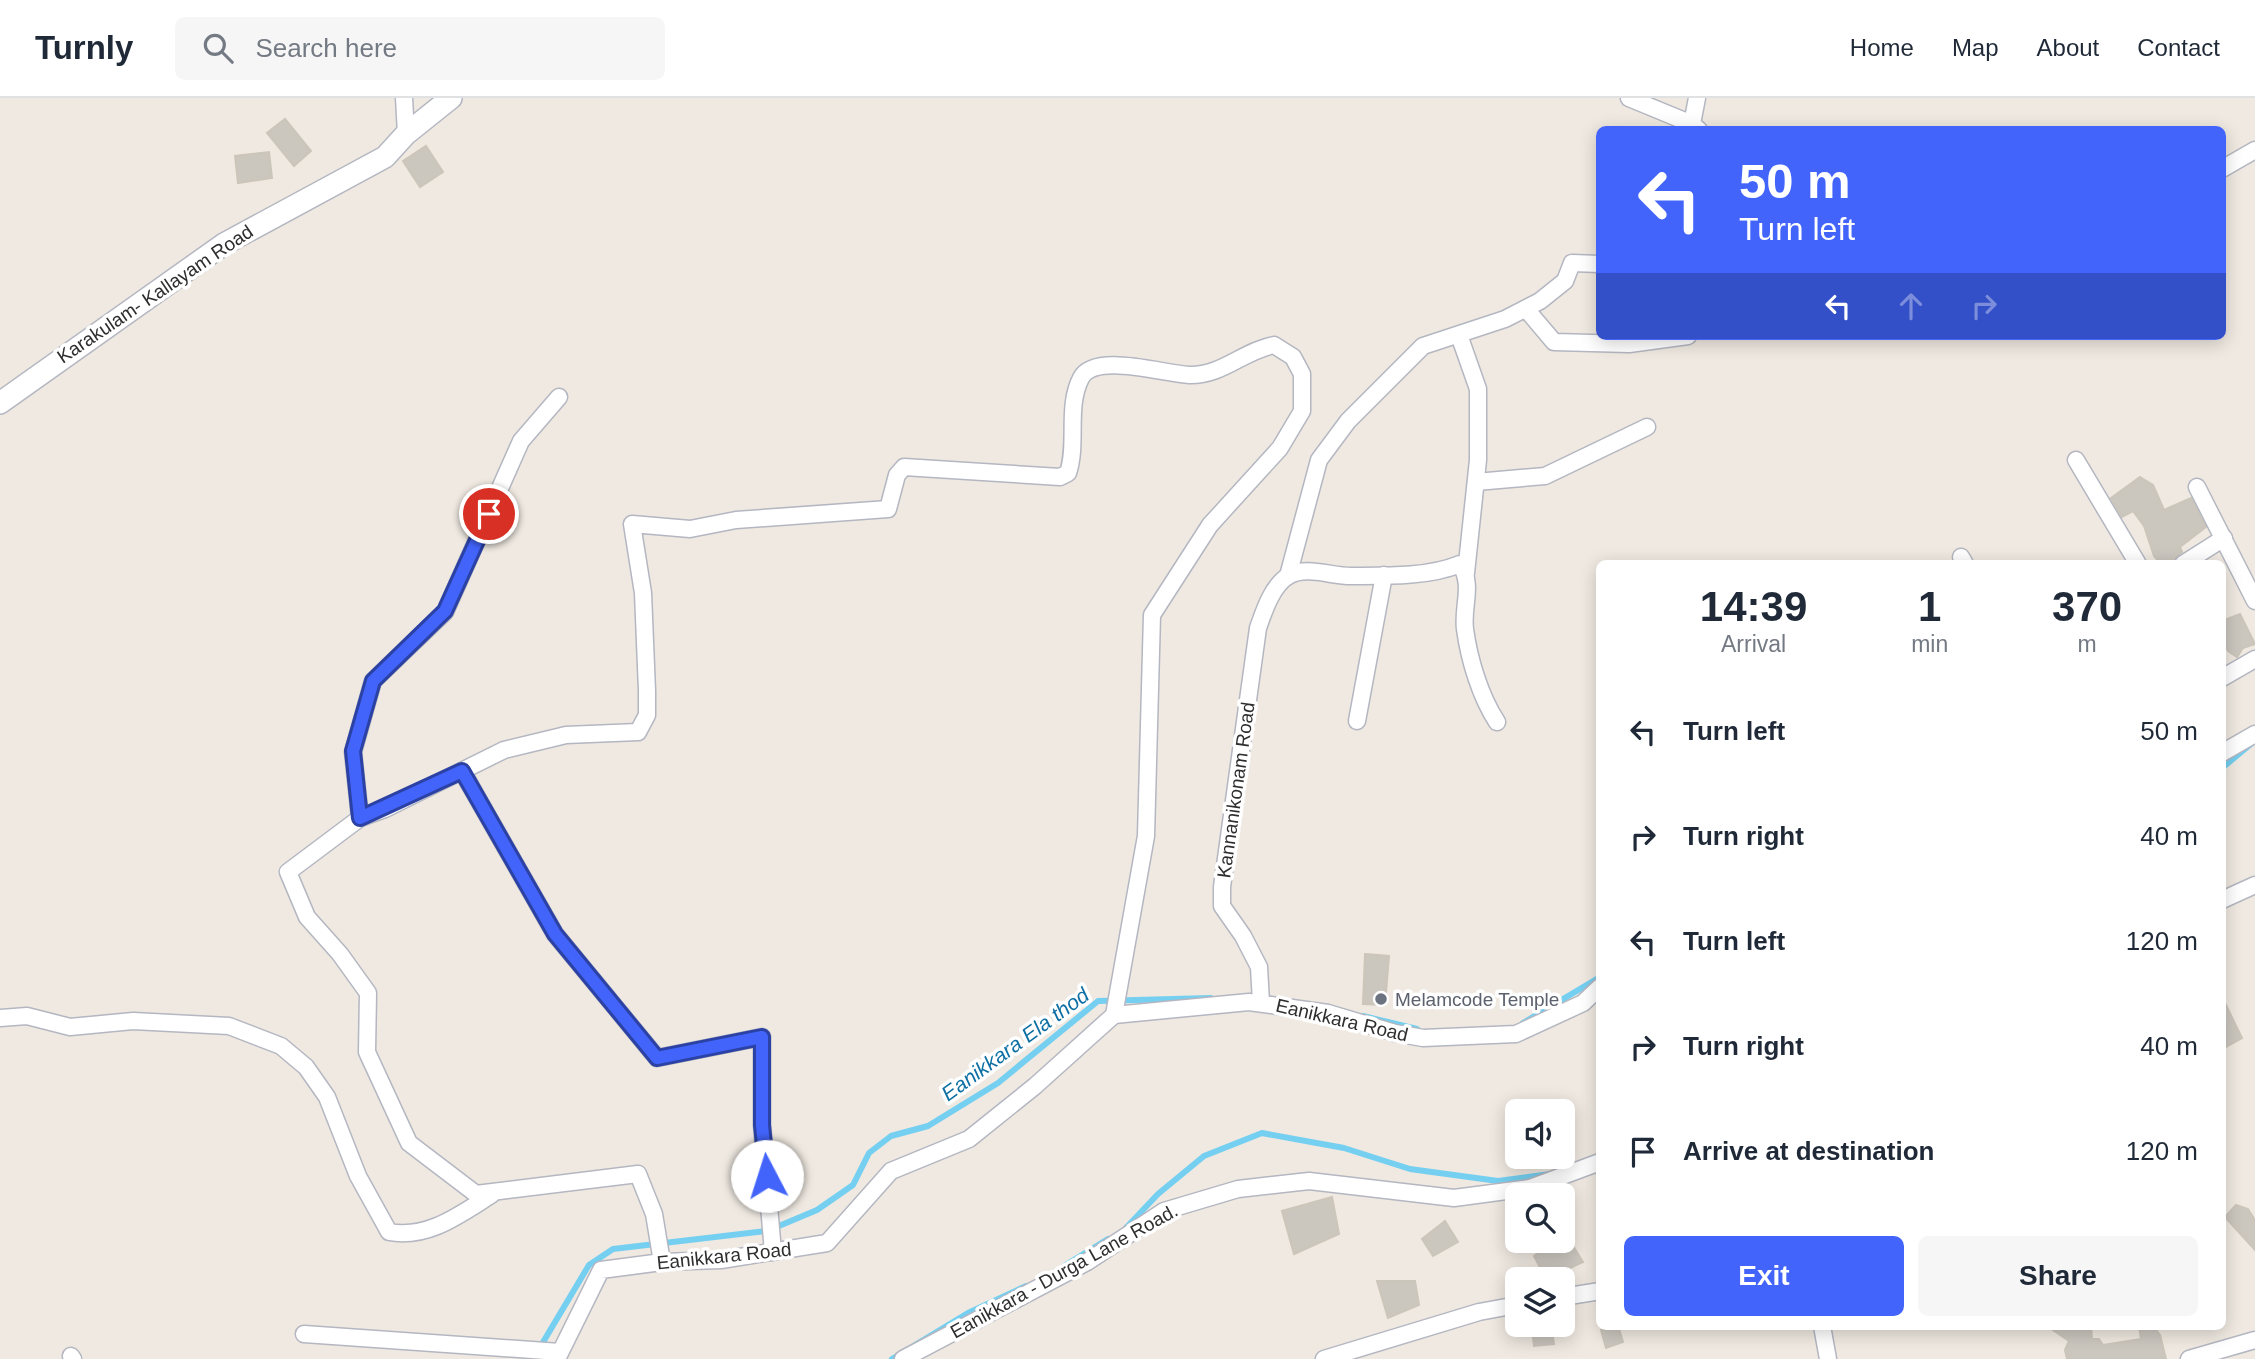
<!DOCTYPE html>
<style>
body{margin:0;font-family:Arial,sans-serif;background:#f6f6f7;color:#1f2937;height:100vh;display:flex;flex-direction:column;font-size:26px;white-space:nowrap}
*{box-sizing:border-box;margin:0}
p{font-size:23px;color:#747a83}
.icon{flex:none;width:38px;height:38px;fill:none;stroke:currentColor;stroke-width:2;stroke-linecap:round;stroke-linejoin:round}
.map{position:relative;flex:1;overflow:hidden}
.details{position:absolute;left:1596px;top:462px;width:630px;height:770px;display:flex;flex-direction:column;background:#fff;border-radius:10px;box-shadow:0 4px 18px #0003}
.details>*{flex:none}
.hud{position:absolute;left:1596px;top:28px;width:630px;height:214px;border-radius:10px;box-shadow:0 4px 18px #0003;background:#4264fb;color:#fff;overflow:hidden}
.buttons{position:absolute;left:1505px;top:1001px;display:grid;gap:14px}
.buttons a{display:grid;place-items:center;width:70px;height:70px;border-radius:10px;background:#fff;box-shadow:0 4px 18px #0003;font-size:35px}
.pin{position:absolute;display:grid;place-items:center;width:60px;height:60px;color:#fff;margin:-30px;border:4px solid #fff;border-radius:50%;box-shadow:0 2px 7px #0007}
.me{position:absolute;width:77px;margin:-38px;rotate:355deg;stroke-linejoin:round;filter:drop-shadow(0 0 5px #0008)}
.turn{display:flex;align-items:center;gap:24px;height:147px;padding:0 28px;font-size:32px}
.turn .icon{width:91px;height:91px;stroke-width:2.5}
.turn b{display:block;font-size:49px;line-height:60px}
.lanes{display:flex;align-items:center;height:66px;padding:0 28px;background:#0003;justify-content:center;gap:35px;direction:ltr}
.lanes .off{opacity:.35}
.eta{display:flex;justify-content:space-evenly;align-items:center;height:119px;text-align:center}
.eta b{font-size:42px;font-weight:600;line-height:49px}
.action{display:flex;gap:14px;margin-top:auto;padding:14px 28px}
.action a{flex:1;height:80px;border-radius:10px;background:#4264fb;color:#fff;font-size:28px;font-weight:600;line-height:80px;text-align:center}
.action a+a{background:#f6f6f7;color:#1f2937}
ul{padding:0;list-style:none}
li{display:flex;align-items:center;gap:21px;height:105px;padding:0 28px}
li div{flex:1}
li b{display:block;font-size:26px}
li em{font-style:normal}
header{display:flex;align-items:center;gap:42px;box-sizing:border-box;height:98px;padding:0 35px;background:#fff;border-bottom:2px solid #e0e1e3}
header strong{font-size:33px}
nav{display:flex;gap:38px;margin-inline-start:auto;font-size:24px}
.search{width:490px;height:63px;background:#f6f6f7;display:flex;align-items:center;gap:18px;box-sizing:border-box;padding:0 24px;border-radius:10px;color:#747a83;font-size:26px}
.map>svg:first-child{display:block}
</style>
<header>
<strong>Turnly</strong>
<div class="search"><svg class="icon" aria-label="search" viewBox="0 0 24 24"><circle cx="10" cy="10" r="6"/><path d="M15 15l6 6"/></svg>Search here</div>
<nav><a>Home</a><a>Map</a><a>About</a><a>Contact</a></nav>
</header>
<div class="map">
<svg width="2255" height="1261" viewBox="0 0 2255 1261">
<rect width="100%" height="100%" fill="#efe9e1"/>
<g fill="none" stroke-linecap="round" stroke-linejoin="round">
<!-- stream -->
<g stroke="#75cff0" stroke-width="6">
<polyline points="2222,670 2251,646"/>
<polyline points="1363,918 1417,931"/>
<polyline points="1523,925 1600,879"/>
<polyline points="1124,1132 1158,1096 1204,1058 1262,1035 1344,1050 1410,1071 1498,1083 1550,1076"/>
<polyline points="1064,1168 1108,1141"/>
<polyline points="533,1261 589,1167 613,1151 767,1133 817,1112 853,1087 869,1055 891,1038 928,1028 998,985 1098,903 1211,900"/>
<polyline points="892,1261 968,1215 1026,1188"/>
</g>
</g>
<!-- building -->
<g fill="#cbc7bf" stroke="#cbc5ba" stroke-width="2">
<polygon points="285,21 311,53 294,68 267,35"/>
<polygon points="426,48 443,74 420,89 403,63"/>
<polygon points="269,54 272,80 238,85 235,58"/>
<polygon points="2140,379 2153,387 2164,412 2191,400 2206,429 2180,449 2182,454 2167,466 2161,466 2154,458 2144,428 2133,413 2122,419 2111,400"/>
<polygon points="2240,516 2255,546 2243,550 2237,559 2228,553 2222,540 2222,523"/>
<polygon points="1365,856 1389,858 1385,907 1363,906"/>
<polygon points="2222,899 2242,940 2222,951"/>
<polygon points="1332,1099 1339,1136 1294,1156 1282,1113"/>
<polygon points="2236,1107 2248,1111 2255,1122 2255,1152 2225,1119"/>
<polygon points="1445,1123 1458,1144 1433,1158 1422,1141"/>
<polygon points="1553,1143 1570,1143 1583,1164 1546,1181 1534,1158"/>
<polygon points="1377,1183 1415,1183 1419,1207 1388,1220"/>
<polygon points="1551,1227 1554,1246 1534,1248 1532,1230"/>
<polygon points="1618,1228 1623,1244 1606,1250 1601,1232"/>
<polygon points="2047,1228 2091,1228 2092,1241 2099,1241 2103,1247 2141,1241 2139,1228 2153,1228 2160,1237 2166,1261 2067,1261 2065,1252 2069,1243"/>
</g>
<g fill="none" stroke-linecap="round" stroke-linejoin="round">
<defs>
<g id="street">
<polyline points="404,0 406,36"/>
<polyline points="1629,0 1692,26"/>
<polyline points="1697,0 1692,26 1699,32"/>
<polyline points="2222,71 2255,52"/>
<polyline points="1526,211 1554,244 1629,246 1688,238"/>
<polyline points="1459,237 1478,291 1478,362 1466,475"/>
<polyline points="2076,362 2138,466"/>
<polyline points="1476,384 1545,378 1647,329"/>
<polyline points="2197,389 2255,503"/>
<polyline points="1961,459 1965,466"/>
<polyline points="2183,466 2224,440"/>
<polyline points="1288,478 1319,362 1348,323 1423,248 1505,221 1540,203 1565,183 1572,165 1600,166"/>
<polyline points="2222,580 2255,561"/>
<polyline points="1357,623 1384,477"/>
<polyline points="2222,655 2255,636"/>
<polyline points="462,673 555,836 657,960 762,939 762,1027 773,1154"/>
<polyline points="360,720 288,774 307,819 340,856 368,895 367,954 409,1045 476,1096 638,1076 654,1116 662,1164"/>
<polyline points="2222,802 2255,787"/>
<path d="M 1261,905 L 1259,869 L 1243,838 L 1222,808 L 1222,789 L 1258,530 C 1264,513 1272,488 1288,478 C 1307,467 1333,479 1353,478 C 1386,478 1429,479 1460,466 C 1474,487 1462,508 1465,531 C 1469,561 1480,598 1497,624"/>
<polyline points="1114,917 1249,904 1328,915 1395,935 1423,940 1516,936 1583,905 1600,889"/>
<path d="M 0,920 L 27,918 L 70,929 L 133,923 L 229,928 L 281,948 L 306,969 L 327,999 L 358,1078 L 389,1134 C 428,1141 459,1117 491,1097"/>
<polyline points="1563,1199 1600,1193"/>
<polyline points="1822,1228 1828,1261"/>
<polyline points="304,1236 560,1254"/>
<polyline points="71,1258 73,1261"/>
<path d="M 557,1261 L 601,1172 L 662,1164 L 721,1162 L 827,1145 L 891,1073 L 969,1041 L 1035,988 L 1114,917 L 1146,738 L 1152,517 L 1210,427 L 1280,350 L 1302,313 L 1302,276 L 1293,259 L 1274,247 C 1243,253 1222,278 1189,277 C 1164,276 1095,254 1081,280 C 1066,309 1078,345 1068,375 L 1060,379 L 904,369 L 897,377 L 888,411 L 736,422 L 690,431 L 632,426 L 643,495 L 647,593 L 647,617 L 638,634 L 566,637 L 504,652 L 385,711 L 360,720 L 353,654 L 373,583 L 445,514 L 521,343 L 559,299"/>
<polyline points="903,1261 1087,1164 1164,1113 1238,1091 1309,1083 1454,1100 1530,1090 1600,1064"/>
<polyline points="1324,1261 1479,1214 1517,1207"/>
<polyline points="2189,1261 2255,1242"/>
</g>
<polyline id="secondary" points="0,305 224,146 385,59 406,36 451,0"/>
</defs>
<!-- street casing -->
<use href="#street" stroke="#b4b7c1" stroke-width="19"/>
<!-- secondary casing -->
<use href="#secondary" stroke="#b4b7c1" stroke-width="24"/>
<!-- street -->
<use href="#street" stroke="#fff" stroke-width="16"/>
<!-- secondary -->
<use href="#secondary" stroke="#fff" stroke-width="21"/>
</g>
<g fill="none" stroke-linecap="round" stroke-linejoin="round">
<defs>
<polyline id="route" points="489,416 445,513 373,583 353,653 360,720 462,673 555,836 657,960 762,939 762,1027 767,1078"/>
</defs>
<!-- route casing -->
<use href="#route" stroke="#2b41a3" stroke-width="18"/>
<!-- route -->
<use href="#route" stroke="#4264fb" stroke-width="12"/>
</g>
<!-- markers -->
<circle fill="#6b7280" stroke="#fff" stroke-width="2.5" cx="1381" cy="901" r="7"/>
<g text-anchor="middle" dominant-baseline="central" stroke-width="7" stroke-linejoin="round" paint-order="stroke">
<!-- street labels -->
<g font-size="19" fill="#2e2e2e" stroke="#fff">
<text transform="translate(155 196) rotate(-34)">Karakulam- Kallayam Road</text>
<text transform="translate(1236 692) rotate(-82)">Kannanikonam Road</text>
<text transform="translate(1342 922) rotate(13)">Eanikkara Road</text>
<text transform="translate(724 1158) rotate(-6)">Eanikkara Road</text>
<text transform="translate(1064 1173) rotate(-29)">Eanikkara - Durga Lane Road.</text>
</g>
<!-- worship labels -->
<g font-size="19" fill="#5b616d" stroke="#fff" text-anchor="start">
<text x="1395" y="901">Melamcode Temple</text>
</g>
<!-- water labels -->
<g font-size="21" font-style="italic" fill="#0d6fa3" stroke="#fff">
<text transform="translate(1015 946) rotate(-36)">Eanikkara Ela thod</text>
</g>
</g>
</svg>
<div class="buttons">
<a><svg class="icon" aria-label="sound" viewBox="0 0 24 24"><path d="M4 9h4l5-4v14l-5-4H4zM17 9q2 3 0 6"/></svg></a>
<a><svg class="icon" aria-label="search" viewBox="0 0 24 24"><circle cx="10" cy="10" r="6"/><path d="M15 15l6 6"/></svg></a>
<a><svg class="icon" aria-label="layers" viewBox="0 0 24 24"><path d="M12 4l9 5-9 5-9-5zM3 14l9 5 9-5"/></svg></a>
</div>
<div class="pin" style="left:489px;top:416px;background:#d93025"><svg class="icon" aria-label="arrive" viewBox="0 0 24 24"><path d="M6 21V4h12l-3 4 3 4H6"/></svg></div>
<svg class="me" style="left:767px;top:1078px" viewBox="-20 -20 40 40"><circle r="19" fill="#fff"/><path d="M0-13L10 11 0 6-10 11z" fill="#4264fb"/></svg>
<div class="hud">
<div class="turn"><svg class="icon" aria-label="left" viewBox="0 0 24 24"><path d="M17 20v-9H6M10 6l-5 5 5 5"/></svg><div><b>50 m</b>Turn left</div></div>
<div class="lanes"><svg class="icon" aria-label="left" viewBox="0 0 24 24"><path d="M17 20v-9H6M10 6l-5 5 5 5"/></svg><svg class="icon off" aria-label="ahead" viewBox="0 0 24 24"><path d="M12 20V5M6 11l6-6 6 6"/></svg><svg class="icon off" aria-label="right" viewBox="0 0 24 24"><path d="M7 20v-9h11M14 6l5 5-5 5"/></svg></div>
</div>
<section class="details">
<div class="eta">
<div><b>14:39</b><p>Arrival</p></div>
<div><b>1</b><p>min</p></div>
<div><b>370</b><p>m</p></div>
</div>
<ul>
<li><svg class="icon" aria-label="left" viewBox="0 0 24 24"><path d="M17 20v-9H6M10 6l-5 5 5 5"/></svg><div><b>Turn left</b></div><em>50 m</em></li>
<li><svg class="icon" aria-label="right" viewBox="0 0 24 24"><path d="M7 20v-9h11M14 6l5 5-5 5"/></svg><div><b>Turn right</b></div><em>40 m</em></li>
<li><svg class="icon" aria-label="left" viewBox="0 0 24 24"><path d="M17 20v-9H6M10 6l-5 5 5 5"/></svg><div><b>Turn left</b></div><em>120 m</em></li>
<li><svg class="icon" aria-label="right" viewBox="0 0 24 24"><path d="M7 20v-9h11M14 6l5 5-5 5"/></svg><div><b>Turn right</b></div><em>40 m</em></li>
<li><svg class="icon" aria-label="arrive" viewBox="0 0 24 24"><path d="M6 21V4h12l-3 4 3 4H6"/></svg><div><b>Arrive at destination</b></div><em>120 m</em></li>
</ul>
<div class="action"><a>Exit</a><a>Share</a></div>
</section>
</div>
